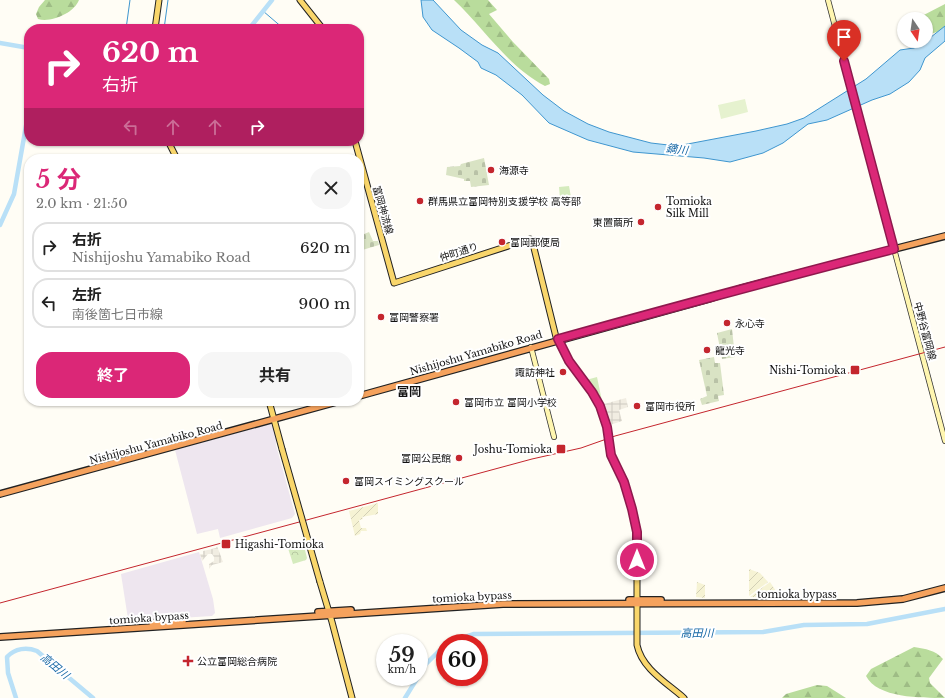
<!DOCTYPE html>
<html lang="ja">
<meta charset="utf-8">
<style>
body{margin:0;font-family:"Libre Baskerville","Noto Sans JP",serif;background:#f6f6f6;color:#222;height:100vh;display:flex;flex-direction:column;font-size:15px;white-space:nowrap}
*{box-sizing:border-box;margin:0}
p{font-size:13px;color:#767676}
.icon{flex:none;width:22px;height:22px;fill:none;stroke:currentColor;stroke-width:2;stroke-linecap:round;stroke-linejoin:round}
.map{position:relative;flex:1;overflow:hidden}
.panel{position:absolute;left:24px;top:154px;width:340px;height:252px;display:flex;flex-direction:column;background:#fff;border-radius:16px;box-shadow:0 1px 3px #0004}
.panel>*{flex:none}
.hud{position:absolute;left:24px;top:24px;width:340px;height:122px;border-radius:16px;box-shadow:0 1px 3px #0004;background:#db2777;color:#fff;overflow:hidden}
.needle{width:26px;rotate:167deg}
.buttons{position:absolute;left:897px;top:12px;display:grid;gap:8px}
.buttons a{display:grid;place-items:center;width:36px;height:36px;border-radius:50%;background:#fff;box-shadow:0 1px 3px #0004;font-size:20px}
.speed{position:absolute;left:376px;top:634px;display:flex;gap:8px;font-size:20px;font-weight:700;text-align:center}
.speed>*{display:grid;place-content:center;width:52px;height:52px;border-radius:50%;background:#fff;box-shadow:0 1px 3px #0004;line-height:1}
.speed small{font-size:10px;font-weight:400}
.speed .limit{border:6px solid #d22;background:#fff;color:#111}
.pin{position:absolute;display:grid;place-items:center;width:34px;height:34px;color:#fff;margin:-41px -17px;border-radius:50% 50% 50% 0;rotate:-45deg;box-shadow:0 0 4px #0007}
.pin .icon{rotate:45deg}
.me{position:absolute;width:44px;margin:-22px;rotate:0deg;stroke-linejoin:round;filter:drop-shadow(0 0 3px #0008)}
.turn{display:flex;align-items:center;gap:14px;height:84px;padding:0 12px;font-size:18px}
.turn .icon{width:52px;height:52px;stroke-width:2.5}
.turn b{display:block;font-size:28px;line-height:34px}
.lanes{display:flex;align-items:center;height:38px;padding:0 12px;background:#0003;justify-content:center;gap:20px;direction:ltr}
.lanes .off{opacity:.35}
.round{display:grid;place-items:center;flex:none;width:42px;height:42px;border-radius:16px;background:#f6f6f6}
.overview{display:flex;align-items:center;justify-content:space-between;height:68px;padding:0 12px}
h1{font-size:24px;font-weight:700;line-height:30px;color:#db2777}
.cta{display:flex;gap:8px;margin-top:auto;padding:8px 12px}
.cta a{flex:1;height:46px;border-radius:16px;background:#db2777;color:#fff;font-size:16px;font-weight:700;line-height:46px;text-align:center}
.cta a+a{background:#f6f6f6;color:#222}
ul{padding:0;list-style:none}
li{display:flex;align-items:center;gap:12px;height:50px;margin:0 8px 6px;padding:0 4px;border:2px solid #e0e0e0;border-radius:16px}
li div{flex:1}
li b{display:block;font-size:15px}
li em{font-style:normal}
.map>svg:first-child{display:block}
</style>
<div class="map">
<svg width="945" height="698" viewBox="0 0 945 698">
<defs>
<pattern id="farmland-furrows" width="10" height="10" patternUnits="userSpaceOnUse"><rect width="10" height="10" fill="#f6f3d4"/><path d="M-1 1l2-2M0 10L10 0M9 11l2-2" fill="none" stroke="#d2cfb5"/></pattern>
<pattern id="forest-firs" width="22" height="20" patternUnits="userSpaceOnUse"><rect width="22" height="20" fill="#b9dc9c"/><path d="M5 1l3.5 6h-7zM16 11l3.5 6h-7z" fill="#9ebc85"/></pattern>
<pattern id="cemetery-stones" width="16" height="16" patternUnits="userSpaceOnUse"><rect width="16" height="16" fill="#d9e3c4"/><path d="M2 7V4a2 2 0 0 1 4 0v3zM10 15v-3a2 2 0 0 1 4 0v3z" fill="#b9c2a7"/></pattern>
<pattern id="park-crowns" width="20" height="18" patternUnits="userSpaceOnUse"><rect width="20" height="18" fill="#d5ebbd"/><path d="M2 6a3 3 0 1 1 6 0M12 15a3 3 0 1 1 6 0" fill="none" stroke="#b6c8a1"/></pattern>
<pattern id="plaza-grid" width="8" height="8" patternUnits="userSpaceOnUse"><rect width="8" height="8" fill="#f1ede2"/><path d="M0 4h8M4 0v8" fill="none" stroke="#cecac1"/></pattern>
</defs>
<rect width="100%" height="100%" fill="#fffdf5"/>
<!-- industrial -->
<g fill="#eee6ef">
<polygon points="270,424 273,425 276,439 276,445 295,514 292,518 220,538 218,529 197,534 175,450"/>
<polygon points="199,552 213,599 215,613 212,616 131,621 128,619 121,574"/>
</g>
<!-- farmland -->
<g fill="url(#farmland-furrows)">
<polygon points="378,503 378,514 362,517 363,519 359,520 361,528 366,528 367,531 361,531 360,534 355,536 349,511"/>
<polygon points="749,569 760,573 768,582 749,596"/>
<polygon points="697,582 705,585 705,598 696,597"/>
<polygon points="770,582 776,591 777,595 774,597 750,597"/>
</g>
<!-- forest -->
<g fill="url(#forest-firs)">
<path d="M 45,0 L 79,0 C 74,13 51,23 38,19 L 36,14 L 39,7 Z"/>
<path d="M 454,0 L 488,0 L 497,10 L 489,14 L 513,42 L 549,79 L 550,84 L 545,86 C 507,66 484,28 454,0 Z"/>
<polygon points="945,4 945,30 926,35 926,19 916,19"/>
<path d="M 914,647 C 926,649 935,650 943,659 L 929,678 L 930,683 L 945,698 C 921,698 877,698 866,676 L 871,669 Z"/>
<polygon points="817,685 827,686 846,698 782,698 786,694"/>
</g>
<!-- cemetery -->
<g fill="url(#cemetery-stones)">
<polygon points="484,158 489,185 471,187 470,181 464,181 464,179 446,175 447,167 460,166 461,164"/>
<polygon points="369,232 373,241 378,241 379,245 359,251 359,236"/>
<polygon points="732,329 735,357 722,359 717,333"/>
<polygon points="714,357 715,363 720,363 724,395 718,396 719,401 702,405 700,399 707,396 699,360"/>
</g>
<!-- park -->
<g fill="url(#park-crowns)">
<polygon points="569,186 571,197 560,198 559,187"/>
<polygon points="597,377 602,401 600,403 586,380"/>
<polygon points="303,542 307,558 306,560 293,564 287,545"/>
</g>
<!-- pitch -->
<polygon fill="#e6f2cf" points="745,99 748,112 721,119 718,105"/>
<!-- plaza -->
<g fill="url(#plaza-grid)">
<polygon points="626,398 628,407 619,410 622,421 610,425 608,423 604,404"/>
<polygon points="217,546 223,562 212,565 209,569 209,564 214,561 214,557 212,554 208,554 202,561 200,554 203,554 203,551 216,548"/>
</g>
<!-- water -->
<polygon fill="#b9e0f7" stroke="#3f96cf" points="421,0 433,0 461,30 482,45 498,53 543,95 564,111 588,124 609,132 651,143 677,146 756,131 787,124 804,118 866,79 900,50 914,48 926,41 945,26 945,41 925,58 920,70 909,82 890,94 872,100 827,120 808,124 783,143 763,153 730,162 704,158 633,152 588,140 549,123 522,95 496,75 481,68 478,62 459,48 432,30 423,17"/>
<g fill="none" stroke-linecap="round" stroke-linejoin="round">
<!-- stream -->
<g stroke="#3f96cf" stroke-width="1">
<polyline points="263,11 284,29"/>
<polyline points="126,29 130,0"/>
<polyline points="164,29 168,0"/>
</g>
<!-- river -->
<g stroke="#b9e0f7" stroke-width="4.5">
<polyline points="249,29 272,0"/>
<polyline points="0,43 29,48"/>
<polyline points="0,225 14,194 29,109"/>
<polyline points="448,643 474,634 763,632 804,625 867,624 945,609"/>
<polyline points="419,674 425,665 445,645"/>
<path d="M 16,698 L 8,673 L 7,657 C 15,648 27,647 37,651 L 93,698"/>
<polyline points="405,698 418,677"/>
</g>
<defs>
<g id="secondary">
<polyline points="828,0 945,441"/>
<polyline points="531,347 554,437"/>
</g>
<g id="primary">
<polyline points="300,0 323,29"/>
<polyline points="155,29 159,0"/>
<polyline points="168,141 177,159"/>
<path d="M 355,141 L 394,283 L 530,239 L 532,240 L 556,337 L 569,361 L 592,392 L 600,406 L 607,427 L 611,455 L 624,482 L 632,509 L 637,532 L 637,645 C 642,669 667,683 684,698"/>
<polyline points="269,401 282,449"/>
<polyline points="320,582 332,622 352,698"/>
</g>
<g id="highway">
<polyline points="359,396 709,299 742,288 945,236"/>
<polyline points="0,494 340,401"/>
<polyline points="629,600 661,600"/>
<polyline points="318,612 351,610"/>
<polyline points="152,623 183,621"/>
<polyline points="0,637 503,604 857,603 903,599 945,588"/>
</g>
</defs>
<!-- secondary casing -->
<use href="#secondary" stroke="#333" stroke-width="6"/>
<!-- primary casing -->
<use href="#primary" stroke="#222" stroke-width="7"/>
<!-- highway casing -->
<use href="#highway" stroke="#222" stroke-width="8"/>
<!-- secondary -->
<use href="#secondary" stroke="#fff6b0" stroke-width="4.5"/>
<!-- primary -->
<use href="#primary" stroke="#f9d66b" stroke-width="5"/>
<!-- highway -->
<use href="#highway" stroke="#f5a25d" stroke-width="5.5"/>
<!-- rail -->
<polyline stroke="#c4262e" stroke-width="1" points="0,603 532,459 581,448 615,436 945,347"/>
<defs>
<polyline id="primary-bridge" points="282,449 320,582"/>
</defs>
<!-- primary-bridge casing -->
<use href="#primary-bridge" stroke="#222" stroke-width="7" stroke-linecap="butt"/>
<!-- primary-bridge -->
<use href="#primary-bridge" stroke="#f9d66b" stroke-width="5"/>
</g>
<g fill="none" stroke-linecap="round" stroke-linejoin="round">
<defs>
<path id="route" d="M 637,560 L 637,532 L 632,509 L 624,482 L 611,455 L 607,427 L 600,406 L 592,392 L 569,361 L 558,339 C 670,308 781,278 894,249 L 844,61"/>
</defs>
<!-- route casing -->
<use href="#route" stroke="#8e194d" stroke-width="10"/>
<!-- route -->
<use href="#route" stroke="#db2777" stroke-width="7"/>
</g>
<!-- markers -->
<g fill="#c4262e" stroke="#fff" stroke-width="1.5">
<circle cx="491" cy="170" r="4"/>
<circle cx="420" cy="201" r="4"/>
<circle cx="658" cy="207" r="4"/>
<circle cx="641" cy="222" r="4"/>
<circle cx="502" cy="242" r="4"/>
<circle cx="381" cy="317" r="4"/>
<circle cx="727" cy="323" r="4"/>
<circle cx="707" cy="350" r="4"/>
<rect x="850" y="365" width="10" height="10" rx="2"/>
<circle cx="563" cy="372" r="4"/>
<circle cx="456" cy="402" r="4"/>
<circle cx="637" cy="406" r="4"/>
<rect x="556" y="444" width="10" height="10" rx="2"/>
<circle cx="459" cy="458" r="4"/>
<circle cx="346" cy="481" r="4"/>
<rect x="221" y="539" width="10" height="10" rx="2"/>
<path d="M186 655h4v4h4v4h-4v4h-4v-4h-4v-4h4z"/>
</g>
<g text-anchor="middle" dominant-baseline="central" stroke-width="4" stroke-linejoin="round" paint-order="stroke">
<!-- poi labels -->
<g font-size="10" fill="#111" stroke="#fff" text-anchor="start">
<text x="499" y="170">海源寺</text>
<text x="428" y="201">群馬県立富岡特別支援学校 高等部</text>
<text x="666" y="201">Tomioka<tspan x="666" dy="12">Silk Mill</tspan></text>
<text x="633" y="222" text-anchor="end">東置繭所</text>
<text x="510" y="242">富岡郵便局</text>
<text x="389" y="317">富岡警察署</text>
<text x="735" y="323">永心寺</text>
<text x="715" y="350">龍光寺</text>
<text x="846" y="370" text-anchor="end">Nishi-Tomioka</text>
<text x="555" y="372" text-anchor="end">諏訪神社</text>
<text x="464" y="402">富岡市立 富岡小学校</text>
<text x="645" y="406">富岡市役所</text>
<text x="552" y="449" text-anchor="end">Joshu-Tomioka</text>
<text x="451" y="458" text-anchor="end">富岡公民館</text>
<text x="354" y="481">富岡スイミングスクール</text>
<text x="235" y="544">Higashi-Tomioka</text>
<text x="197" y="661">公立富岡総合病院</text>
</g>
<!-- street labels -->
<g font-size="10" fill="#111" stroke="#fff">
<text transform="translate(383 210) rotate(74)">富岡神流線</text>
<text transform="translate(459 252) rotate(-18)">仲町通り</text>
<text transform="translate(925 331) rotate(75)">中野谷富岡線</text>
<text transform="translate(476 353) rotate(-16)">Nishijoshu Yamabiko Road</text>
<text transform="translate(156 443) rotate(-15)">Nishijoshu Yamabiko Road</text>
<text x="797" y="594">tomioka bypass</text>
<text transform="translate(472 597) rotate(-3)">tomioka bypass</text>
<text transform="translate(149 618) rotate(-4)">tomioka bypass</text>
</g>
<!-- water labels -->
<g font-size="11" font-style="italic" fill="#1768a6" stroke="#fff">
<text transform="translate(677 149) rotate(7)">鏑川</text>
<text x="697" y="633">高田川</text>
<text transform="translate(55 666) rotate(40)">高田川</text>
</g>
<!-- quarter labels -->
<g font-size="12" font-weight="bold" fill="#111" stroke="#fff">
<text x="409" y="391">富岡</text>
</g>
</g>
</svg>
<div class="buttons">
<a><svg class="needle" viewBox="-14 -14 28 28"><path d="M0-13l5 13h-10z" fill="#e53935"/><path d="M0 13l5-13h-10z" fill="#767676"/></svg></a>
</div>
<div class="speed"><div>59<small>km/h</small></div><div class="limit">60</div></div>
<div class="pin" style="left:844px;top:61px;background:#d93025"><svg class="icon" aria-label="arrive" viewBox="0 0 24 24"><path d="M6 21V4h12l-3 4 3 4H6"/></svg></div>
<svg class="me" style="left:637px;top:560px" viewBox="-20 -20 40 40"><circle r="17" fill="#db2777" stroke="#fff" stroke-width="3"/><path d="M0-11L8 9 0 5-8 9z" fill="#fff"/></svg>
<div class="hud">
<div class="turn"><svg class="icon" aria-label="right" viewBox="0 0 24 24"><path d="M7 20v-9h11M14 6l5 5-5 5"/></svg><div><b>620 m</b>右折</div></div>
<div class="lanes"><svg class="icon off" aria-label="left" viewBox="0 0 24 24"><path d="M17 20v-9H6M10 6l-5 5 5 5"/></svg><svg class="icon off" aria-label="ahead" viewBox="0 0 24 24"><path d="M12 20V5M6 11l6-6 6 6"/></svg><svg class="icon off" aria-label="ahead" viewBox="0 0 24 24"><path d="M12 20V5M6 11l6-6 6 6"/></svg><svg class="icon" aria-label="right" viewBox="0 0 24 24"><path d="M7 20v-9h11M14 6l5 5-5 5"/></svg></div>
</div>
<section class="panel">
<div class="overview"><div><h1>5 分</h1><p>2.0 km · 21:50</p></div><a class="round"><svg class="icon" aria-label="close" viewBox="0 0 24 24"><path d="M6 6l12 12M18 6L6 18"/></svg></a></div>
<ul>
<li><svg class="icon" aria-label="right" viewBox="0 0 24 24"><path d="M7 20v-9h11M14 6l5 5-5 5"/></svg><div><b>右折</b><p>Nishijoshu Yamabiko Road</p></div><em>620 m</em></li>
<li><svg class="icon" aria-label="left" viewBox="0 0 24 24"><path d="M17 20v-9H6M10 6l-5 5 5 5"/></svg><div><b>左折</b><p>南後箇七日市線</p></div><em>900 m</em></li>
</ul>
<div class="cta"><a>終了</a><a>共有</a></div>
</section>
</div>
